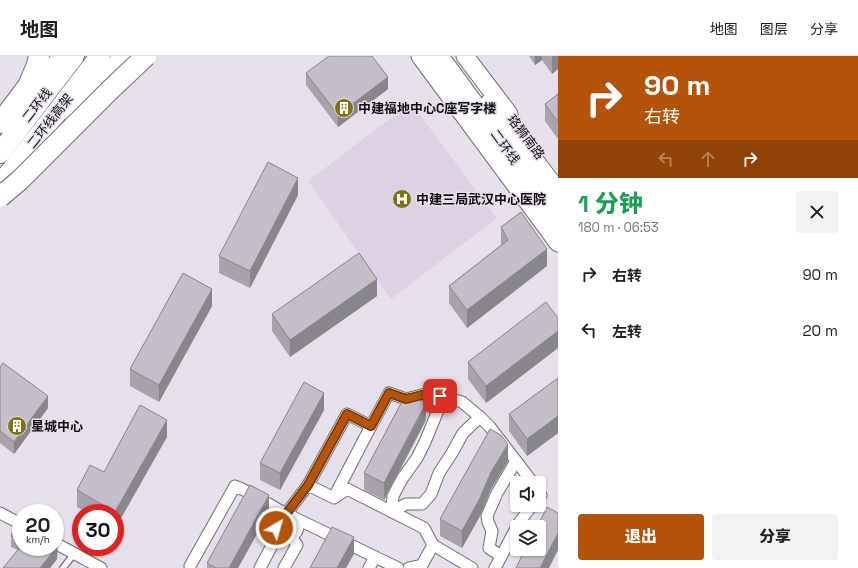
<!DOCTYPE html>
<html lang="zh">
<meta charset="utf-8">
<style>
body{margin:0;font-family:"Space Grotesk","Noto Sans SC",sans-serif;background:#f2f2f2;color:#202124;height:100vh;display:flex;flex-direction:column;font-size:15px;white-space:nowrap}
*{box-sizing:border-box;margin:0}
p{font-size:13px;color:#757577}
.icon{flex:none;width:22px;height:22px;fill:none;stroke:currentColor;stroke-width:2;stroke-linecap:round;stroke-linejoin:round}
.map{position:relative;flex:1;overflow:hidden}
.side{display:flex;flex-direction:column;background:#fff;width:300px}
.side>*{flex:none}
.hud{background:#b45309;color:#fff;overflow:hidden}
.buttons{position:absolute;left:510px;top:420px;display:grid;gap:8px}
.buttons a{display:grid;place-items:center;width:36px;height:36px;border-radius:4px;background:#fff;box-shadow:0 1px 3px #0004;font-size:20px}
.speed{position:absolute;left:12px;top:448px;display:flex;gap:8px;font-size:20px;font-weight:700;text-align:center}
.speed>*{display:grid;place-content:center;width:52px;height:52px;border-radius:50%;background:#fff;box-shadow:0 1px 3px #0004;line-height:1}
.speed small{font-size:10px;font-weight:400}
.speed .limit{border:6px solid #d22;background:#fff;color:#111}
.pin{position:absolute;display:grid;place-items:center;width:34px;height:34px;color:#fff;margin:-17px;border-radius:8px;box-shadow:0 2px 6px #0006}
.me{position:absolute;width:44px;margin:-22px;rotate:38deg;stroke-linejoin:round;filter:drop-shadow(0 0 3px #0008)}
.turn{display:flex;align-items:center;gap:14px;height:84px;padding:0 20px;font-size:18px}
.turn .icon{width:52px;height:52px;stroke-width:2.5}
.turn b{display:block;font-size:28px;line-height:34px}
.lanes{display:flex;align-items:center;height:38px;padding:0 20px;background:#0003;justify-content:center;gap:20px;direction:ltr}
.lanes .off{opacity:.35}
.round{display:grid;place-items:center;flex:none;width:42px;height:42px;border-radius:4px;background:#f2f2f2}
.head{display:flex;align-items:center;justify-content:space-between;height:68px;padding:0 20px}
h1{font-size:24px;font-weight:800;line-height:30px;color:#1e9e55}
.primary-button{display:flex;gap:8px;margin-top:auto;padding:8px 20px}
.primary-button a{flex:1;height:46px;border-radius:4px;background:#b45309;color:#fff;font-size:16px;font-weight:800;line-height:46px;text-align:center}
.primary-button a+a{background:#f2f2f2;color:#202124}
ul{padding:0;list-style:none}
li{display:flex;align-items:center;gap:12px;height:56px;padding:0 20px}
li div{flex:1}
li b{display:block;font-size:15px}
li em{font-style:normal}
header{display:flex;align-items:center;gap:24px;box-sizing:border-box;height:56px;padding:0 20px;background:#fff;border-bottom:1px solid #e0e0e0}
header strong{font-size:19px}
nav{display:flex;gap:22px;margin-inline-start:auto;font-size:14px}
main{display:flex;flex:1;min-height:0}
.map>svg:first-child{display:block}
</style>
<header>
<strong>地图</strong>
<nav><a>地图</a><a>图层</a><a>分享</a></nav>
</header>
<main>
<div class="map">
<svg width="558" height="512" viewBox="0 0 558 512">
<rect width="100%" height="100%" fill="#e6e0ea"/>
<!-- built -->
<polygon fill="#dcd2e3" points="411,47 497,162 391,243 308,125"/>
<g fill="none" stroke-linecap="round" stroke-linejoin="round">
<defs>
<polyline id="lane" points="63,512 74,498"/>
<g id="street">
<polyline points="480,361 490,371 533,427"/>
<polyline points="371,370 389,337 406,343 430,337 462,346 480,361 463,377 452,397 439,417 431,438 422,448 406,448 392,456 393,440 402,423 417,402 425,386 439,352 430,337"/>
<polyline points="308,429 347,358 371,370 334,441"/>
<polyline points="539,436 541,439 539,441"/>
<polyline points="0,457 21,468"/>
<circle cx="287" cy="470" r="11"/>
<polyline points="295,462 398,512"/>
<polyline points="55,487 101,512"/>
<polyline points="433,489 472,512"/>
<polyline points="501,500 489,492 492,475 488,466 487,460 497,437 516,405"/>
<polyline points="190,510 235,430 244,434 286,458 308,429 334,442 347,433 424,472 433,489 422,509 409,512"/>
<polyline points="260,512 278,478"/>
<polyline points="284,512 297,489 291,481"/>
<polyline points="369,512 375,501"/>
<polyline points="495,512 519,467 532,449"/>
</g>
<g id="primary">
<polyline points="420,0 558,187"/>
<polyline points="465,0 509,58"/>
<polyline points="37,32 61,0"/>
<polyline points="73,61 122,0"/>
</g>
<g id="highway">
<polyline points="438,0 558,163"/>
<polyline points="490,48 558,137"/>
<polyline points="0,67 28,30 37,9 39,0"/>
<polyline points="0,97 74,0"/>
<polyline points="0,129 58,55 100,0"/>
</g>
</defs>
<!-- lane casing -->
<use href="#lane" stroke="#736d76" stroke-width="8"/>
<!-- street casing -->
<use href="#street" stroke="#736d76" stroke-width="13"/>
<!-- primary casing -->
<use href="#primary" stroke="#736d76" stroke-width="19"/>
<!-- highway casing -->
<use href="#highway" stroke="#736d76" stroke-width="22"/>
<!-- lane -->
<use href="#lane" stroke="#fff" stroke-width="5.5"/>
<!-- street -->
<use href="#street" stroke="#fff" stroke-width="11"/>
<!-- primary -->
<use href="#primary" stroke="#fff" stroke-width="17"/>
<!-- highway -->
<use href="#highway" stroke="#fff" stroke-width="20"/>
<defs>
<polyline id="highway-bridge" points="0,141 20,124 109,35 146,0"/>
</defs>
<!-- highway-bridge casing -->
<use href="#highway-bridge" stroke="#736d76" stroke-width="22" stroke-linecap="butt"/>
<!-- highway-bridge -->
<use href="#highway-bridge" stroke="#fff" stroke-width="20"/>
</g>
<!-- wall -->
<g fill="#a8a3ab">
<polygon points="529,0 558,0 558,13 552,18 542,4 535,9"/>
<polygon points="306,17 388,33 338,71 306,29"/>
<polygon points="558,38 558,83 545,65 545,48"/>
<polygon points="298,139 250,232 219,217 219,200"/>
<polygon points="501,171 547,210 467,272 449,247 449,230 501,189"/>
<polygon points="377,240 290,301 272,275 272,258"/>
<polygon points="212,250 159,346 130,330 130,313"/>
<polygon points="558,262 558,292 486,347 468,323 468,306"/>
<polygon points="0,311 48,352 14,398 0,387"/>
<polygon points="558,322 558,377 527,400 509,375 509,358"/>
<polygon points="324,354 280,434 260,424 260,407"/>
<polygon points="426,364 384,444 364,434 364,417"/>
<polygon points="167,381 115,457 87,457 77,451 77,434"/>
<polygon points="508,405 491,433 480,460 462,492 440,480 440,463"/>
<polygon points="269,456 238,512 207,512 207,507"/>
<polygon points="21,466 21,491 57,503 50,512 3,512 18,494 11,491 11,479"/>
</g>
<!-- shaded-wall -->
<g fill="#88858b">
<polygon points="535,0 542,0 542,4 535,9"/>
<polygon points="552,0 558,0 558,13 552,18"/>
<polygon points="388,21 388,33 338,71 338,59"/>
<polygon points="298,122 298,139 250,232 250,215"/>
<polygon points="547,193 547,210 467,272 467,254"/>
<polygon points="377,223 377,240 290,301 290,284"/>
<polygon points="212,233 212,250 159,346 159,329"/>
<polygon points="558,275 558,292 486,347 486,330"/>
<polygon points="324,337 324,354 280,434 280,417"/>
<polygon points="48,340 48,352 14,398 14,386"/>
<polygon points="426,347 426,364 384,444 384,427"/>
<polygon points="558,360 558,377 527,400 527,383"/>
<polygon points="167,364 167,381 115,473 115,456"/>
<polygon points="508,388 508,405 491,433 480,460 462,492 462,475 491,416"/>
<polygon points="269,439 269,456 238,512 229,512"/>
<polygon points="558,477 558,494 549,512 540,512"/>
<polygon points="354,481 354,498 346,512 337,512"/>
<polygon points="58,487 57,503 50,512 40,512"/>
</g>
<!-- building -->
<g fill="#c3bec7" stroke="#88858b">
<polygon points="329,0 372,0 388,21 338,59 306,17"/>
<polygon points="558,38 558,66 545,48"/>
<polygon points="268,106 298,122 250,215 219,200"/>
<polygon points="521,156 547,193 467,254 449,230 508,184 501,171"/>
<polygon points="359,197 377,223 290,284 272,258"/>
<polygon points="183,217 212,233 159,329 130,313"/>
<polygon points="546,246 558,262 558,275 486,330 468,306"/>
<polygon points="3,307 48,340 14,386 0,375 0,311"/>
<polygon points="558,322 558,360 527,383 509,358"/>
<polygon points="304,326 324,337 280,417 260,407"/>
<polygon points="407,336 426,347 384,427 364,417"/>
<polygon points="140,349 167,364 115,456 77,434 90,409 104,416"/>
<polygon points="490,373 501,379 508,388 491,416 480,442 462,475 440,463"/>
<polygon points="250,429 269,439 229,512 216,512 207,507"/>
<polygon points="547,451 558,457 558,477 540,512 516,512 525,493 539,493 539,471 537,471"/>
<polygon points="19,465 21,466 21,484 11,479"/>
<polygon points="332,471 354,481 337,512 310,512"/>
<polygon points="55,483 56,484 58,487 57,491 40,512 3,512 21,490 21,491 55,491"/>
</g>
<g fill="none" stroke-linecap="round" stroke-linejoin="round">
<defs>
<path id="route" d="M 276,472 C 276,464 279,461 286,458 L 308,429 L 347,358 L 371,370 L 389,337 L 406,343 L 430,337 L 440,340"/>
</defs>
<!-- route casing -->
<use href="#route" stroke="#753606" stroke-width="10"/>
<!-- route -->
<use href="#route" stroke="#b45309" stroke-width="7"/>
</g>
<!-- icons -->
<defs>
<symbol id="building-disc" viewBox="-11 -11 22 22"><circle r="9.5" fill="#7f7315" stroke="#e6e0ea"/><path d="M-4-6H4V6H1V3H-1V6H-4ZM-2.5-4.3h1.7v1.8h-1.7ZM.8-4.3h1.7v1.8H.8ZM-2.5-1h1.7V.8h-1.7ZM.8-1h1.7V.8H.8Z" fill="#fff"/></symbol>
<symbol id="hospital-disc" viewBox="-11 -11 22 22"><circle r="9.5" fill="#7f7315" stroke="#e6e0ea"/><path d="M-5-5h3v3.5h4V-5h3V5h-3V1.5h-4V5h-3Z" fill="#fff"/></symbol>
</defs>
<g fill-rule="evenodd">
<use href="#building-disc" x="333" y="41" width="22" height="22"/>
<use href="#hospital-disc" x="391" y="132" width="22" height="22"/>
<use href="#building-disc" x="6" y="359" width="22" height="22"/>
</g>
<g text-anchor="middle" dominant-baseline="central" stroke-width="3" stroke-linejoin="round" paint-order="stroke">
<!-- street labels -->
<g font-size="13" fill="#0f0d10" stroke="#e6e0ea">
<text transform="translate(37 49) rotate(-52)">二环线</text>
<text transform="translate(50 65) rotate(-52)">二环线高架</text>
<text transform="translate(526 81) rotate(53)">珞狮南路</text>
<text transform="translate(505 91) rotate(54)">二环线</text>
</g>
<!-- poi labels -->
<g font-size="13" font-weight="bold" fill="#0f0d10" stroke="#e6e0ea" text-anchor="start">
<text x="358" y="52">中建福地中心C座写字楼</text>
<text x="416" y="143">中建三局武汉中心医院</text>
<text x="31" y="370">星城中心</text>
</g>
</g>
</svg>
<div class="buttons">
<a><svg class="icon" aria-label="sound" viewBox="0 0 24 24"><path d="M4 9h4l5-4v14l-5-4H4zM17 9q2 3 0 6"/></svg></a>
<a><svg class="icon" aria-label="layers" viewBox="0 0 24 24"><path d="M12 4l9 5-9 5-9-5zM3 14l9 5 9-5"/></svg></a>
</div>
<div class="speed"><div>20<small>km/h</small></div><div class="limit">30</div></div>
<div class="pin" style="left:440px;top:340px;background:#d93025"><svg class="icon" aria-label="arrive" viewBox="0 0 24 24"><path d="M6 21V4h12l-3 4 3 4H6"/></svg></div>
<svg class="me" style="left:276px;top:472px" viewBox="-20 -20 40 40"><circle r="17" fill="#b45309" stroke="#fff" stroke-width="3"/><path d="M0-11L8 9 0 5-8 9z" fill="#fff"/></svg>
</div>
<section class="side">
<div class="hud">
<div class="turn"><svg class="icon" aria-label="right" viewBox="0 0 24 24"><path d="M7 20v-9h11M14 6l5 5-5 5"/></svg><div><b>90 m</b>右转</div></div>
<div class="lanes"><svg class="icon off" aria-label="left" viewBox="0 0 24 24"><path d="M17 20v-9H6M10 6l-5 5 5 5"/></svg><svg class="icon off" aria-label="ahead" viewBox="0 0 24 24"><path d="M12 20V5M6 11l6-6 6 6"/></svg><svg class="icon" aria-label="right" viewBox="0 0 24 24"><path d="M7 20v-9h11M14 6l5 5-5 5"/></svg></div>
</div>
<div class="head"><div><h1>1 分钟</h1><p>180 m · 06:53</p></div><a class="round"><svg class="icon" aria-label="close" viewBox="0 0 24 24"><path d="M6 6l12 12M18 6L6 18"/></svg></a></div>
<ul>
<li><svg class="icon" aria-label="right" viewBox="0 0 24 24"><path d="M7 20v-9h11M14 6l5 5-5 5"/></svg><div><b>右转</b></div><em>90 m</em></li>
<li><svg class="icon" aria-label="left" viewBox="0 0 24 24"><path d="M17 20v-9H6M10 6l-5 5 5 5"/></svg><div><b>左转</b></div><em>20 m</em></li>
</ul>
<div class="primary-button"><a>退出</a><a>分享</a></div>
</section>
</main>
